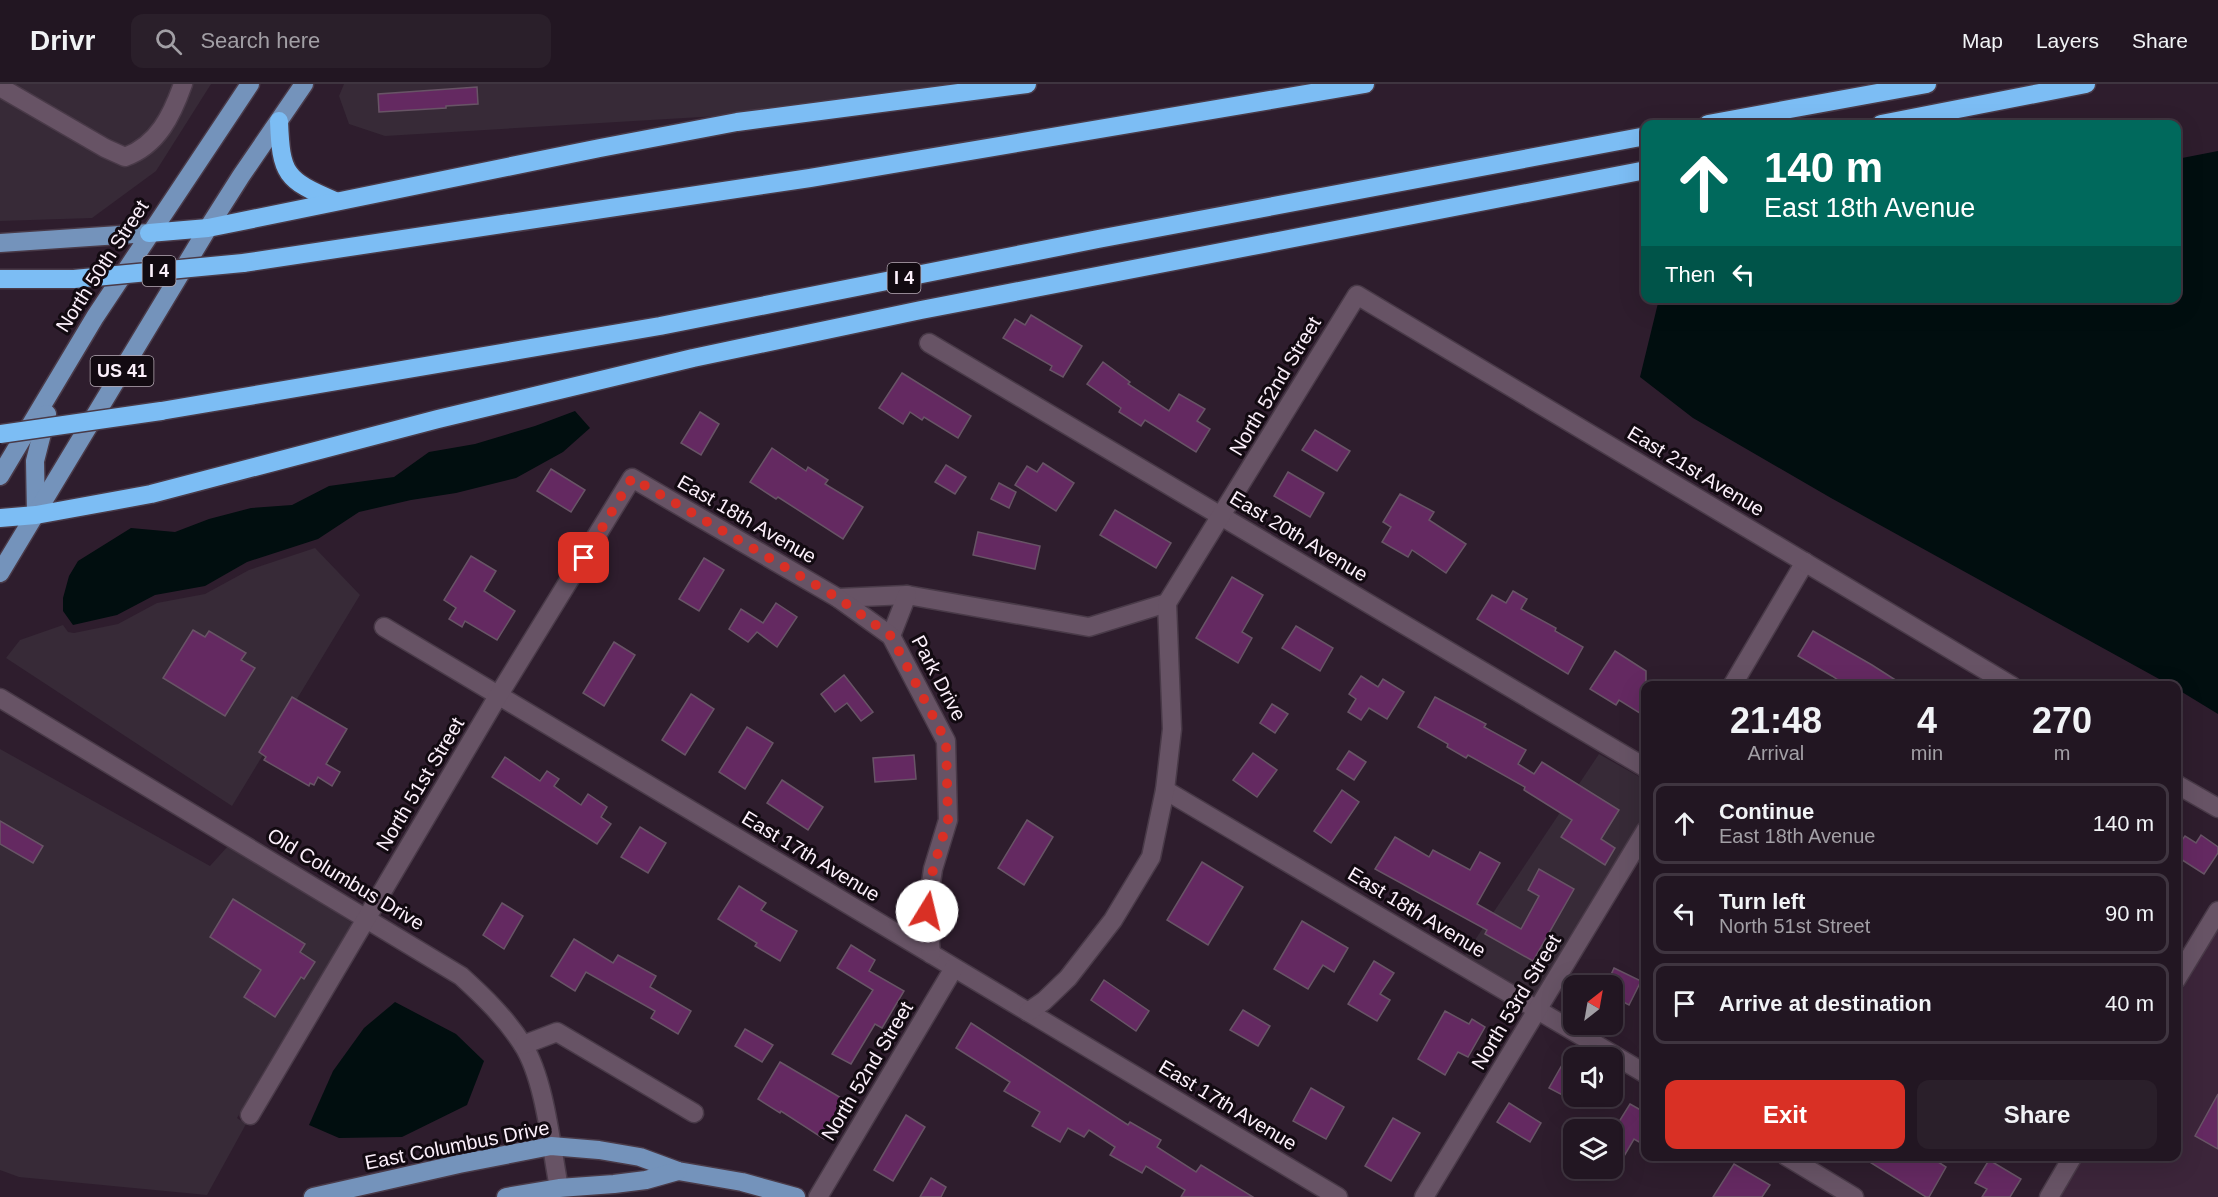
<!DOCTYPE html>
<style>
body{margin:0;font-family:Helvetica,sans-serif;background:#2a1f2a;color:#f1f3f6;height:100vh;display:flex;flex-direction:column;font-size:22px;white-space:nowrap}
*{box-sizing:border-box;margin:0}
p{font-size:20px;color:#a29fa5}
.icon{flex:none;width:33px;height:33px;fill:none;stroke:currentColor;stroke-width:2;stroke-linecap:round;stroke-linejoin:round}
.map{position:relative;flex:1;overflow:hidden}
.sheet{position:absolute;left:1641px;top:597px;width:540px;height:480px;display:flex;flex-direction:column;background:#221622;border-radius:12px;box-shadow:0 6px 24px #0002,0 0 0 2px #3f3540}
.sheet>*{flex:none}
.top-card{position:absolute;left:1641px;top:36px;width:540px;height:183px;border-radius:12px;box-shadow:0 6px 24px #0002,0 0 0 2px #3f3540;background:#00695c;color:#fff;overflow:hidden}
.needle{width:39px;rotate:31deg}
.buttons{position:absolute;left:1563px;top:891px;display:grid;gap:12px}
.buttons a{display:grid;place-items:center;width:60px;height:60px;border-radius:12px;background:#221622;box-shadow:0 6px 24px #0002,0 0 0 2px #3f3540;font-size:30px}
.pin{position:absolute;display:grid;place-items:center;width:51px;height:51px;color:#fff;margin:-26px;border-radius:12px;box-shadow:0 3px 9px #0006}
.me{position:absolute;width:66px;margin:-33px;rotate:9deg;stroke-linejoin:round;filter:drop-shadow(0 0 4px #0008)}
.turn{display:flex;align-items:center;gap:21px;height:126px;padding:0 24px;font-size:27px}
.turn .icon{width:78px;height:78px;stroke-width:2.5}
.turn b{display:block;font-size:42px;line-height:51px}
.then{display:flex;align-items:center;height:57px;padding:0 24px;background:#0003;gap:12px;font-size:22px}
.eta{display:flex;justify-content:space-evenly;align-items:center;height:102px;text-align:center}
.eta b{font-size:36px;font-weight:800;line-height:42px}
.primary-button{display:flex;gap:12px;margin-top:auto;padding:12px 24px}
.primary-button a{flex:1;height:69px;border-radius:12px;background:#d93025;color:#fff;font-size:24px;font-weight:800;line-height:69px;text-align:center}
.primary-button a+a{background:#2a1f2a;color:#f1f3f6}
ul{padding:0;list-style:none}
li{display:flex;align-items:center;gap:18px;height:81px;margin:0 12px 9px;padding:0 12px;border:3px solid #3f3540;border-radius:12px}
li div{flex:1}
li b{display:block;font-size:22px}
li em{font-style:normal}
header{display:flex;align-items:center;gap:36px;box-sizing:border-box;height:84px;padding:0 30px;background:#221622;border-bottom:2px solid #3f3540}
header strong{font-size:28px}
nav{display:flex;gap:33px;margin-inline-start:auto;font-size:21px}
.search{width:420px;height:54px;background:#2a1f2a;display:flex;align-items:center;gap:15px;box-sizing:border-box;padding:0 21px;border-radius:12px;color:#a29fa5;font-size:22px}
.map>svg:first-child{display:block}
</style>
<header>
<strong>Drivr</strong>
<div class="search"><svg class="icon" aria-label="search" viewBox="0 0 24 24"><circle cx="10" cy="10" r="6"/><path d="M15 15l6 6"/></svg>Search here</div>
<nav><a>Map</a><a>Layers</a><a>Share</a></nav>
</header>
<div class="map">
<svg width="2218" height="1113" viewBox="0 0 2218 1113">
<rect width="100%" height="100%" fill="#2e1d2d"/>
<!-- commercial -->
<g fill="#372a37">
<polygon points="0,0 211,0 156,87 92,134 0,137"/>
<polygon points="344,0 952,0 718,32 385,52 349,40 339,12"/>
<polygon points="315,464 360,511 232,722 6,574 20,556 63,541 68,548 74,549 118,540 157,519 205,510 249,486"/>
<polygon points="0,665 210,782 228,762 321,818 352,839 237,1034 246,1040 207,1111 19,1093 0,1086"/>
<polygon points="1599,670 1645,696 1645,729 1535,913 1465,871"/>
</g>
<!-- built -->
<polygon fill="#3c253a" points="2218,845 2218,1113 2060,1113 2083,1073 2176,1072 2177,914"/>
<!-- water -->
<g fill="#010e0f">
<polygon points="2218,67 2218,630 2177,605 2176,602 2170,601 1831,414 1693,334 1640,293 1659,215 2176,214 2177,75"/>
<polygon points="575,327 590,344 563,368 516,394 456,409 411,416 359,428 318,455 247,478 205,502 155,511 117,531 73,541 63,527 63,514 69,492 78,477 131,444 175,448 209,435 251,424 292,421 329,402 394,393 429,368 475,360 535,342"/>
<polygon points="395,918 456,950 484,977 467,1021 402,1053 339,1054 309,1041 333,987 364,944"/>
</g>
<!-- building -->
<g fill="#642961" stroke="#685466" stroke-width="1.5">
<polygon points="477,3 478,20 446,22 446,24 379,28 378,10"/>
<polygon points="1031,231 1082,262 1063,293 1050,286 1052,282 1003,254 1015,235 1025,241"/>
<polygon points="1103,278 1130,298 1128,300 1169,327 1179,310 1205,325 1197,337 1210,345 1196,368 1145,336 1141,342 1119,328 1121,324 1087,300"/>
<polygon points="902,289 971,332 958,354 924,333 922,336 910,328 903,340 879,324"/>
<polygon points="700,328 719,340 701,371 681,359"/>
<polygon points="1315,346 1350,367 1337,387 1302,366"/>
<polygon points="772,364 806,387 808,383 828,396 825,400 863,423 843,455 778,413 776,415 750,398"/>
<polygon points="1043,379 1074,399 1056,427 1015,401 1027,382 1037,388"/>
<polygon points="946,381 966,393 955,410 935,398"/>
<polygon points="551,385 585,406 571,428 537,407"/>
<polygon points="1288,388 1324,409 1310,433 1274,412"/>
<polygon points="999,399 1016,408 1009,424 991,415"/>
<polygon points="1400,410 1434,428 1429,436 1466,460 1446,489 1412,466 1408,473 1382,458 1391,443 1383,438"/>
<polygon points="1115,426 1171,459 1156,484 1100,451"/>
<polygon points="978,448 1040,462 1035,485 973,471"/>
<polygon points="471,472 496,487 484,507 515,527 497,556 465,537 462,543 449,535 456,524 444,516"/>
<polygon points="704,474 724,486 699,527 679,515"/>
<polygon points="1232,493 1263,511 1242,548 1252,554 1238,579 1196,554"/>
<polygon points="1513,507 1527,515 1521,525 1556,544 1555,547 1583,563 1568,590 1477,535 1492,511 1506,519"/>
<polygon points="776,519 797,533 777,563 757,548 748,558 729,545 741,525 763,539"/>
<polygon points="1296,542 1333,564 1320,587 1282,564"/>
<polygon points="193,546 205,553 209,547 246,569 241,576 255,584 225,632 163,594"/>
<polygon points="1813,547 1872,581 1905,602 1847,602 1832,592 1798,572"/>
<polygon points="614,558 635,571 604,622 583,609"/>
<polygon points="1615,567 1646,587 1646,633 1619,616 1616,621 1590,605"/>
<polygon points="844,591 873,628 861,637 847,619 835,628 821,610"/>
<polygon points="1361,592 1378,603 1383,595 1404,608 1387,635 1369,624 1361,636 1348,628 1356,615 1349,610"/>
<polygon points="691,610 714,625 685,671 662,656"/>
<polygon points="292,613 347,645 326,680 340,688 332,702 318,693 314,701 310,699 309,702 264,676 266,673 259,668"/>
<polygon points="1435,613 1486,640 1484,643 1526,666 1518,680 1534,690 1542,678 1619,726 1601,755 1615,764 1605,781 1561,753 1572,736 1524,706 1525,703 1468,671 1466,674 1447,663 1448,660 1418,643"/>
<polygon points="1272,620 1288,630 1275,649 1260,639"/>
<polygon points="747,643 773,659 745,705 719,688"/>
<polygon points="1349,667 1366,678 1354,696 1337,685"/>
<polygon points="1253,669 1277,686 1257,713 1233,696"/>
<polygon points="914,671 916,695 875,698 873,674"/>
<polygon points="505,673 540,697 547,687 559,695 554,702 581,721 588,710 607,723 601,733 611,740 597,760 492,693"/>
<polygon points="782,696 823,723 808,746 767,719"/>
<polygon points="1342,706 1359,718 1331,759 1314,747"/>
<polygon points="1027,736 1053,753 1024,801 998,784"/>
<polygon points="0,737 43,762 33,779 0,760"/>
<polygon points="640,743 666,759 648,789 621,773"/>
<polygon points="2201,751 2218,763 2218,769 2204,790 2176,772 2176,764 2185,752 2196,759"/>
<polygon points="1395,753 1429,773 1433,766 1470,786 1480,768 1500,779 1477,820 1521,845 1539,812 1528,806 1539,785 1574,805 1533,877 1485,850 1487,846 1375,785"/>
<polygon points="1202,778 1243,803 1208,861 1167,836"/>
<polygon points="739,802 766,819 761,826 797,847 780,877 755,862 757,859 718,835"/>
<polygon points="233,815 305,860 300,868 315,878 304,895 301,893 275,933 244,913 261,886 210,853"/>
<polygon points="502,819 523,832 504,865 483,851"/>
<polygon points="1302,837 1348,864 1334,888 1323,881 1308,905 1274,885"/>
<polygon points="574,855 613,879 618,871 656,892 650,903 691,927 678,950 651,934 655,927 586,888 575,907 551,892"/>
<polygon points="851,861 875,876 869,887 904,907 882,944 875,940 851,980 832,970 873,906 837,884"/>
<polygon points="1374,877 1394,889 1380,910 1390,916 1377,937 1348,920"/>
<polygon points="1614,884 1641,897 1629,921 1612,912 1612,902 1606,902"/>
<polygon points="1104,896 1149,927 1136,947 1091,916"/>
<polygon points="1243,926 1270,942 1258,962 1230,946"/>
<polygon points="1445,927 1469,940 1472,935 1485,943 1468,973 1458,968 1445,991 1418,975"/>
<polygon points="971,939 1128,1041 1130,1038 1161,1056 1157,1063 1196,1088 1201,1081 1253,1113 1181,1113 1185,1106 1146,1082 1142,1089 1110,1071 1115,1063 1089,1046 1084,1053 1068,1044 1060,1058 1032,1042 1040,1028 1004,1007 1010,998 956,964"/>
<polygon points="745,945 773,961 762,978 735,962"/>
<polygon points="780,978 848,1018 824,1055 781,1027 780,1029 758,1015"/>
<polygon points="1562,981 1574,988 1574,1017 1549,1004"/>
<polygon points="1311,1004 1344,1023 1326,1055 1293,1037"/>
<polygon points="2218,1010 2218,1065 2195,1052"/>
<polygon points="1509,1019 1541,1039 1530,1058 1497,1038"/>
<polygon points="1630,1020 1646,1029 1646,1062 1634,1055 1623,1074 1612,1067 1612,1049"/>
<polygon points="906,1031 925,1043 893,1097 874,1086"/>
<polygon points="1393,1034 1420,1049 1391,1097 1365,1082"/>
<polygon points="1860,1072 1929,1072 1946,1083 1929,1113 1926,1113"/>
<polygon points="1989,1076 2021,1095 2010,1113 1982,1113 1987,1105 1975,1099"/>
<polygon points="1734,1080 1770,1101 1762,1113 1713,1113"/>
<polygon points="931,1094 946,1103 941,1113 920,1113"/>
</g>
<g fill="none" stroke-linecap="round" stroke-linejoin="round">
<defs>
<g id="minor">
<path d="M 0,3 L 105,64 L 125,73 C 158,61 172,31 183,0"/>
<polyline points="929,259 1646,684"/>
<polyline points="838,514 907,511 1089,543 1167,519"/>
<polyline points="384,543 1338,1113"/>
<polyline points="891,552 907,511"/>
<polyline points="1732,602 1805,478"/>
<path d="M 0,614 L 461,892 C 483,912 506,934 523,961 C 545,996 551,1062 559,1104"/>
<polyline points="2176,700 2218,724"/>
<polyline points="1165,706 1646,990"/>
<polyline points="2176,896 2218,827"/>
<polyline points="1028,928 1044,917 1068,894 1113,836 1151,773 1165,706 1172,645 1167,519 1357,211 2012,602"/>
<polyline points="523,961 557,948 694,1029"/>
<polyline points="250,1031 498,612 632,394 838,514 891,552 946,657 948,736 933,785 927,827 931,870"/>
<polyline points="1786,1072 1854,1113"/>
<polyline points="818,1113 954,884"/>
<polyline points="1424,1113 1646,746"/>
<polyline points="2049,1113 2073,1072"/>
</g>
<g id="major">
<polyline points="0,159 149,149"/>
<polyline points="0,392 95,233 250,0"/>
<polyline points="36,430 35,377 47,330"/>
<polyline points="0,489 208,144 241,92 304,0"/>
<polyline points="313,1113 459,1080 551,1062 599,1066 640,1073 678,1087 742,1098 796,1113"/>
<polyline points="506,1113 559,1104 614,1100 646,1096 678,1087"/>
</g>
<g id="highway">
<path d="M 279,37 C 281,90 285,96 335,117"/>
<polyline points="1708,40 1927,0"/>
<polyline points="1881,40 2086,0"/>
<polyline points="149,149 208,144 600,64 737,38 1027,0"/>
<polyline points="243,179 810,94 1365,0"/>
<polyline points="0,195 74,195"/>
<polyline points="161,327 660,242 1098,155 1646,52"/>
<polyline points="0,434 36,431 151,410 438,335 693,274 921,226 1646,86"/>
</g>
</defs>
<!-- minor casing -->
<use href="#minor" stroke="#493a48" stroke-width="21"/>
<!-- major casing -->
<use href="#major" stroke="#493a48" stroke-width="21"/>
<!-- highway casing -->
<use href="#highway" stroke="#493a48" stroke-width="21"/>
<!-- minor -->
<use href="#minor" stroke="#675365" stroke-width="18"/>
<!-- major -->
<use href="#major" stroke="#7493bb" stroke-width="18"/>
<!-- highway -->
<use href="#highway" stroke="#7cbdf4" stroke-width="18"/>
<defs>
<g id="highway-bridge">
<polyline points="74,195 243,179"/>
<polyline points="0,350 161,327"/>
</g>
</defs>
<!-- highway-bridge casing -->
<use href="#highway-bridge" stroke="#493a48" stroke-width="21" stroke-linecap="butt"/>
<!-- highway-bridge -->
<use href="#highway-bridge" stroke="#7cbdf4" stroke-width="18"/>
</g>
<g fill="none" stroke-linecap="round" stroke-linejoin="round">
<!-- route -->
<polyline stroke="#d93025" stroke-width="10" stroke-dasharray="0 18" points="584,474 632,394 838,514 891,552 946,657 948,736 933,785 927,827"/>
</g>
<g text-anchor="middle" dominant-baseline="central" stroke-width="6" stroke-linejoin="round" paint-order="stroke">
<!-- shield labels -->
<g fill="#120a11" stroke="#b6abb5" stroke-width="1.5">
<rect x="142.5" y="172" width="33" height="30" rx="4.5"/>
<rect x="887.5" y="179" width="33" height="30" rx="4.5"/>
<rect x="90.5" y="272" width="63" height="30" rx="4.5"/>
</g>
<g font-size="18" font-weight="bold" fill="#fcf0fb">
<text x="159" y="187">I 4</text>
<text x="904" y="194">I 4</text>
<text x="122" y="287">US 41</text>
</g>
<!-- street labels -->
<g font-size="20" fill="#fcf0fb" stroke="#120a11">
<text transform="translate(102 182) rotate(-57)">North 50th Street</text>
<text transform="translate(1275 302) rotate(-59)">North 52nd Street</text>
<text transform="translate(1696 387) rotate(31)">East 21st Avenue</text>
<text transform="translate(747 435) rotate(30)">East 18th Avenue</text>
<text transform="translate(1299 452) rotate(31)">East 20th Avenue</text>
<text transform="translate(939 594) rotate(62)">Park Drive</text>
<text transform="translate(420 700) rotate(-59)">North 51st Street</text>
<text transform="translate(811 772) rotate(31)">East 17th Avenue</text>
<text transform="translate(346 795) rotate(31)">Old Columbus Drive</text>
<text transform="translate(1417 828) rotate(31)">East 18th Avenue</text>
<text transform="translate(1516 918) rotate(-59)">North 53rd Street</text>
<text transform="translate(867 987) rotate(-59)">North 52nd Street</text>
<text transform="translate(1228 1021) rotate(31)">East 17th Avenue</text>
<text transform="translate(457 1061) rotate(-11)">East Columbus Drive</text>
</g>
</g>
</svg>
<div class="buttons">
<a><svg class="needle" viewBox="-14 -14 28 28"><path d="M0-13l5 13h-10z" fill="#e53935"/><path d="M0 13l5-13h-10z" fill="#a29fa5"/></svg></a>
<a><svg class="icon" aria-label="sound" viewBox="0 0 24 24"><path d="M4 9h4l5-4v14l-5-4H4zM17 9q2 3 0 6"/></svg></a>
<a><svg class="icon" aria-label="layers" viewBox="0 0 24 24"><path d="M12 4l9 5-9 5-9-5zM3 14l9 5 9-5"/></svg></a>
</div>
<div class="pin" style="left:584px;top:474px;background:#d93025"><svg class="icon" aria-label="arrive" viewBox="0 0 24 24"><path d="M6 21V4h12l-3 4 3 4H6"/></svg></div>
<svg class="me" style="left:927px;top:827px" viewBox="-20 -20 40 40"><circle r="19" fill="#fff"/><path d="M0-13L10 11 0 6-10 11z" fill="#d93025"/></svg>
<div class="top-card">
<div class="turn"><svg class="icon" aria-label="ahead" viewBox="0 0 24 24"><path d="M12 20V5M6 11l6-6 6 6"/></svg><div><b>140 m</b>East 18th Avenue</div></div>
<div class="then">Then<svg class="icon" aria-label="left" viewBox="0 0 24 24"><path d="M17 20v-9H6M10 6l-5 5 5 5"/></svg></div>
</div>
<section class="sheet">
<div class="eta">
<div><b>21:48</b><p>Arrival</p></div>
<div><b>4</b><p>min</p></div>
<div><b>270</b><p>m</p></div>
</div>
<ul>
<li><svg class="icon" aria-label="ahead" viewBox="0 0 24 24"><path d="M12 20V5M6 11l6-6 6 6"/></svg><div><b>Continue</b><p>East 18th Avenue</p></div><em>140 m</em></li>
<li><svg class="icon" aria-label="left" viewBox="0 0 24 24"><path d="M17 20v-9H6M10 6l-5 5 5 5"/></svg><div><b>Turn left</b><p>North 51st Street</p></div><em>90 m</em></li>
<li><svg class="icon" aria-label="arrive" viewBox="0 0 24 24"><path d="M6 21V4h12l-3 4 3 4H6"/></svg><div><b>Arrive at destination</b></div><em>40 m</em></li>
</ul>
<div class="primary-button"><a>Exit</a><a>Share</a></div>
</section>
</div>
